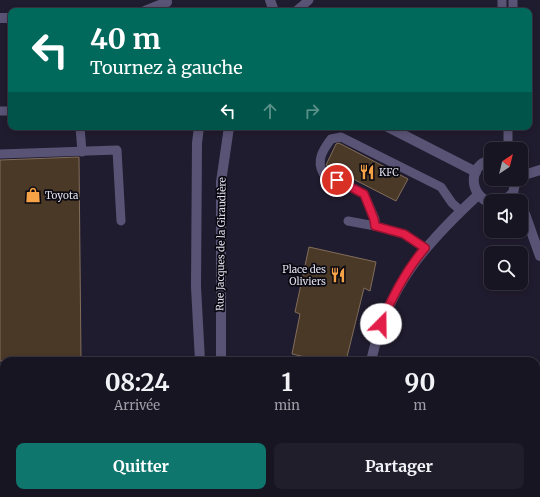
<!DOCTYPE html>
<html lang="fr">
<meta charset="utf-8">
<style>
body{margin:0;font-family:Merriweather,serif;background:#211e2b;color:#f1f3f6;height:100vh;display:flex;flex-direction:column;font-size:15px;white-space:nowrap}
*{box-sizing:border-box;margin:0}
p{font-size:13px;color:#9f9fa6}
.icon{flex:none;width:22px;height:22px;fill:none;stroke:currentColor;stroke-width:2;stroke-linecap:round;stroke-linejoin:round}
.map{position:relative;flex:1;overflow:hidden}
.side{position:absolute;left:0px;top:357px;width:540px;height:140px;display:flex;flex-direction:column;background:#181523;border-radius:12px 12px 0 0;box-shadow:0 2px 6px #0003,0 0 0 1px #363441}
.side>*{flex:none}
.banner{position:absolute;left:8px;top:8px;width:524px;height:122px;border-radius:8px;box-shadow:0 2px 6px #0003,0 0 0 1px #363441;background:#00695c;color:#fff;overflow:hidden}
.needle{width:26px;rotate:35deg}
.tools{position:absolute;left:484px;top:142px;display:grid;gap:8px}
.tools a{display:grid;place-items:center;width:44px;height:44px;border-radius:8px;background:#181523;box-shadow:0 2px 6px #0003,0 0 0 1px #363441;font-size:20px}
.pin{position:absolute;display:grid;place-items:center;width:34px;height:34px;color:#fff;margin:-17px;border:2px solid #fff;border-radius:50%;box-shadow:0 1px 4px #0007}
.me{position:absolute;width:44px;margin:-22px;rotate:22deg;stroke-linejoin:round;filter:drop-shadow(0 0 3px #0008)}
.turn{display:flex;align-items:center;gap:14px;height:84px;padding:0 16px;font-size:18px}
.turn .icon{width:52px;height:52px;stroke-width:2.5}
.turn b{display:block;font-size:28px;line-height:34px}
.lanes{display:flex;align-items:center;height:38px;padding:0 16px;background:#0003;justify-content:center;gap:20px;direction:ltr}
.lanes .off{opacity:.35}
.eta{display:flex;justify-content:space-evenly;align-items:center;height:68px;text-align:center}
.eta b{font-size:24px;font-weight:700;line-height:28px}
.cta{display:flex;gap:8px;margin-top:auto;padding:8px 16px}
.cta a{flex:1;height:46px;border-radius:8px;background:#0f766e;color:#fff;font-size:16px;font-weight:700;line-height:46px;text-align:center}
.cta a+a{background:#211e2b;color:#f1f3f6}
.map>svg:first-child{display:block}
</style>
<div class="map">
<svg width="540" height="497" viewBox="0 0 540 497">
<rect width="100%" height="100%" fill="#201c2f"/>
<!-- building -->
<g fill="#4b3928" stroke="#806d5a">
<polygon points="339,143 408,179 396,201 326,165 336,144"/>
<polygon points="79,157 81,361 0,361 0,160"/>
<polygon points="309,247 376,262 370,291 364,288 346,361 323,361 292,354 300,314 295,312"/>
</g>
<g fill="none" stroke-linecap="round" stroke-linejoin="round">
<!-- service -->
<g stroke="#595475" stroke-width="9">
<polyline points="502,0 502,11"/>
<polyline points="296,11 309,0"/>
<polyline points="513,11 513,0"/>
<polyline points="0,111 11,111"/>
<polyline points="80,127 82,152"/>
<polyline points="508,127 508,149"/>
<polyline points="0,154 117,150 121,221"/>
<polyline points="348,221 375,226"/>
<path d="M 425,248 L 404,234 L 375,226 L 375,219 L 364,194 L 323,173 C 316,160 323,150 331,139 L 341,137 L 441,187 L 452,203 L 461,211"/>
</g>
<!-- minor -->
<g stroke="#595475" stroke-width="10">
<polyline points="270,0 274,11"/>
<polyline points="145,11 167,2"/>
<polyline points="0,18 11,18"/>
<polyline points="199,127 197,143 196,287 200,361"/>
<polyline points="388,127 476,172"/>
<path d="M 491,160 C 467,165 469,196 491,203"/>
<polyline points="521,176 540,170"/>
<polyline points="504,201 513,193 516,179"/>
<polyline points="521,210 525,214 540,256"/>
<polyline points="221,361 221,182 229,127"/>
<path d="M 371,361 C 388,286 423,246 478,195"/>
<polyline points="536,415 540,413"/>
<polyline points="207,493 208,497"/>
<polyline points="232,493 232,497"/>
</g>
</g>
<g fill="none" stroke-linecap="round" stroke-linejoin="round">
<defs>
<path id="route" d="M 337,180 L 364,194 L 374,219 L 375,226 L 404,234 L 425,248 C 406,270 392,297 381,324"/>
</defs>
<!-- route casing -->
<use href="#route" stroke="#92132f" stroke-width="10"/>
<!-- route -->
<use href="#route" stroke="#e11d48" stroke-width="7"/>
</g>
<!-- icons -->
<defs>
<symbol id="restaurant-bare" viewBox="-9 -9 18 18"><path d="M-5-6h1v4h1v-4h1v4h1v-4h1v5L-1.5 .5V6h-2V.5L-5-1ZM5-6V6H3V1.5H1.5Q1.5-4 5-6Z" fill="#f6a247" stroke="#090810" stroke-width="2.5" paint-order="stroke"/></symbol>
<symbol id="shop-bare" viewBox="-9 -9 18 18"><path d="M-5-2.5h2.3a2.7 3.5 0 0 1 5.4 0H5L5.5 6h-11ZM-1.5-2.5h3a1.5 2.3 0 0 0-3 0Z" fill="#f6a247" stroke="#090810" stroke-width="2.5" paint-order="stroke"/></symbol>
</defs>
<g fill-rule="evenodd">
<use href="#restaurant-bare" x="356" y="161" width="22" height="22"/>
<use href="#shop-bare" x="22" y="184" width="22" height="22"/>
<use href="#restaurant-bare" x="327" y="264" width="22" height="22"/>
</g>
<g text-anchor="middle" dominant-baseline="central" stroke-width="3.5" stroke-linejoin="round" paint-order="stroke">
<!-- poi labels -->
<g font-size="10" fill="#e0dfec" stroke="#090810" text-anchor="start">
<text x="379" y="172">KFC</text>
<text x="45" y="195">Toyota</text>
<text x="326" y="269" text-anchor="end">Place des<tspan x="326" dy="12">Oliviers</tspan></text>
</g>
<!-- street labels -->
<g font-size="10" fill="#e0dfec" stroke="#090810">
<text transform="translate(221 244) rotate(-89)">Rue Jacques de la Giraudière</text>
</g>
</g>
</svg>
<div class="tools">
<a><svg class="needle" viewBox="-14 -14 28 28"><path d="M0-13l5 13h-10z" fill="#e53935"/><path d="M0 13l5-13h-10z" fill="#9f9fa6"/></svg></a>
<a><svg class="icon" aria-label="sound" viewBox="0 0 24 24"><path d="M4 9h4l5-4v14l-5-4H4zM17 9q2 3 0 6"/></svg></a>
<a><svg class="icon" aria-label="search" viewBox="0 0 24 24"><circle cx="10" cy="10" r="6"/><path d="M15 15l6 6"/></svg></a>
</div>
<div class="pin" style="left:337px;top:180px;background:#d93025"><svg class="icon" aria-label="arrive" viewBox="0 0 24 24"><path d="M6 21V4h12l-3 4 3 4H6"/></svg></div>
<svg class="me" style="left:381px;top:324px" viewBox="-20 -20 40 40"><circle r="19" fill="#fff"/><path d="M0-13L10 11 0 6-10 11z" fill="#e11d48"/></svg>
<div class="banner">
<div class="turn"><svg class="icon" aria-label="left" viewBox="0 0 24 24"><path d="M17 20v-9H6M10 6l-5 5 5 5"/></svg><div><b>40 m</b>Tournez à gauche</div></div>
<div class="lanes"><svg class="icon" aria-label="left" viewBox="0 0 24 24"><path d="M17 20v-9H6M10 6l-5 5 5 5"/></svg><svg class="icon off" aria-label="ahead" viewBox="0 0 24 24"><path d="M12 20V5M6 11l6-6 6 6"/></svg><svg class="icon off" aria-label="right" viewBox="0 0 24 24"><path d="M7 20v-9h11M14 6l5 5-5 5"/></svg></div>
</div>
<section class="side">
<div class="eta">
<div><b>08:24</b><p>Arrivée</p></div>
<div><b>1</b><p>min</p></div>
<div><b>90</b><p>m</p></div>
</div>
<div class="cta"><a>Quitter</a><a>Partager</a></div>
</section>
</div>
